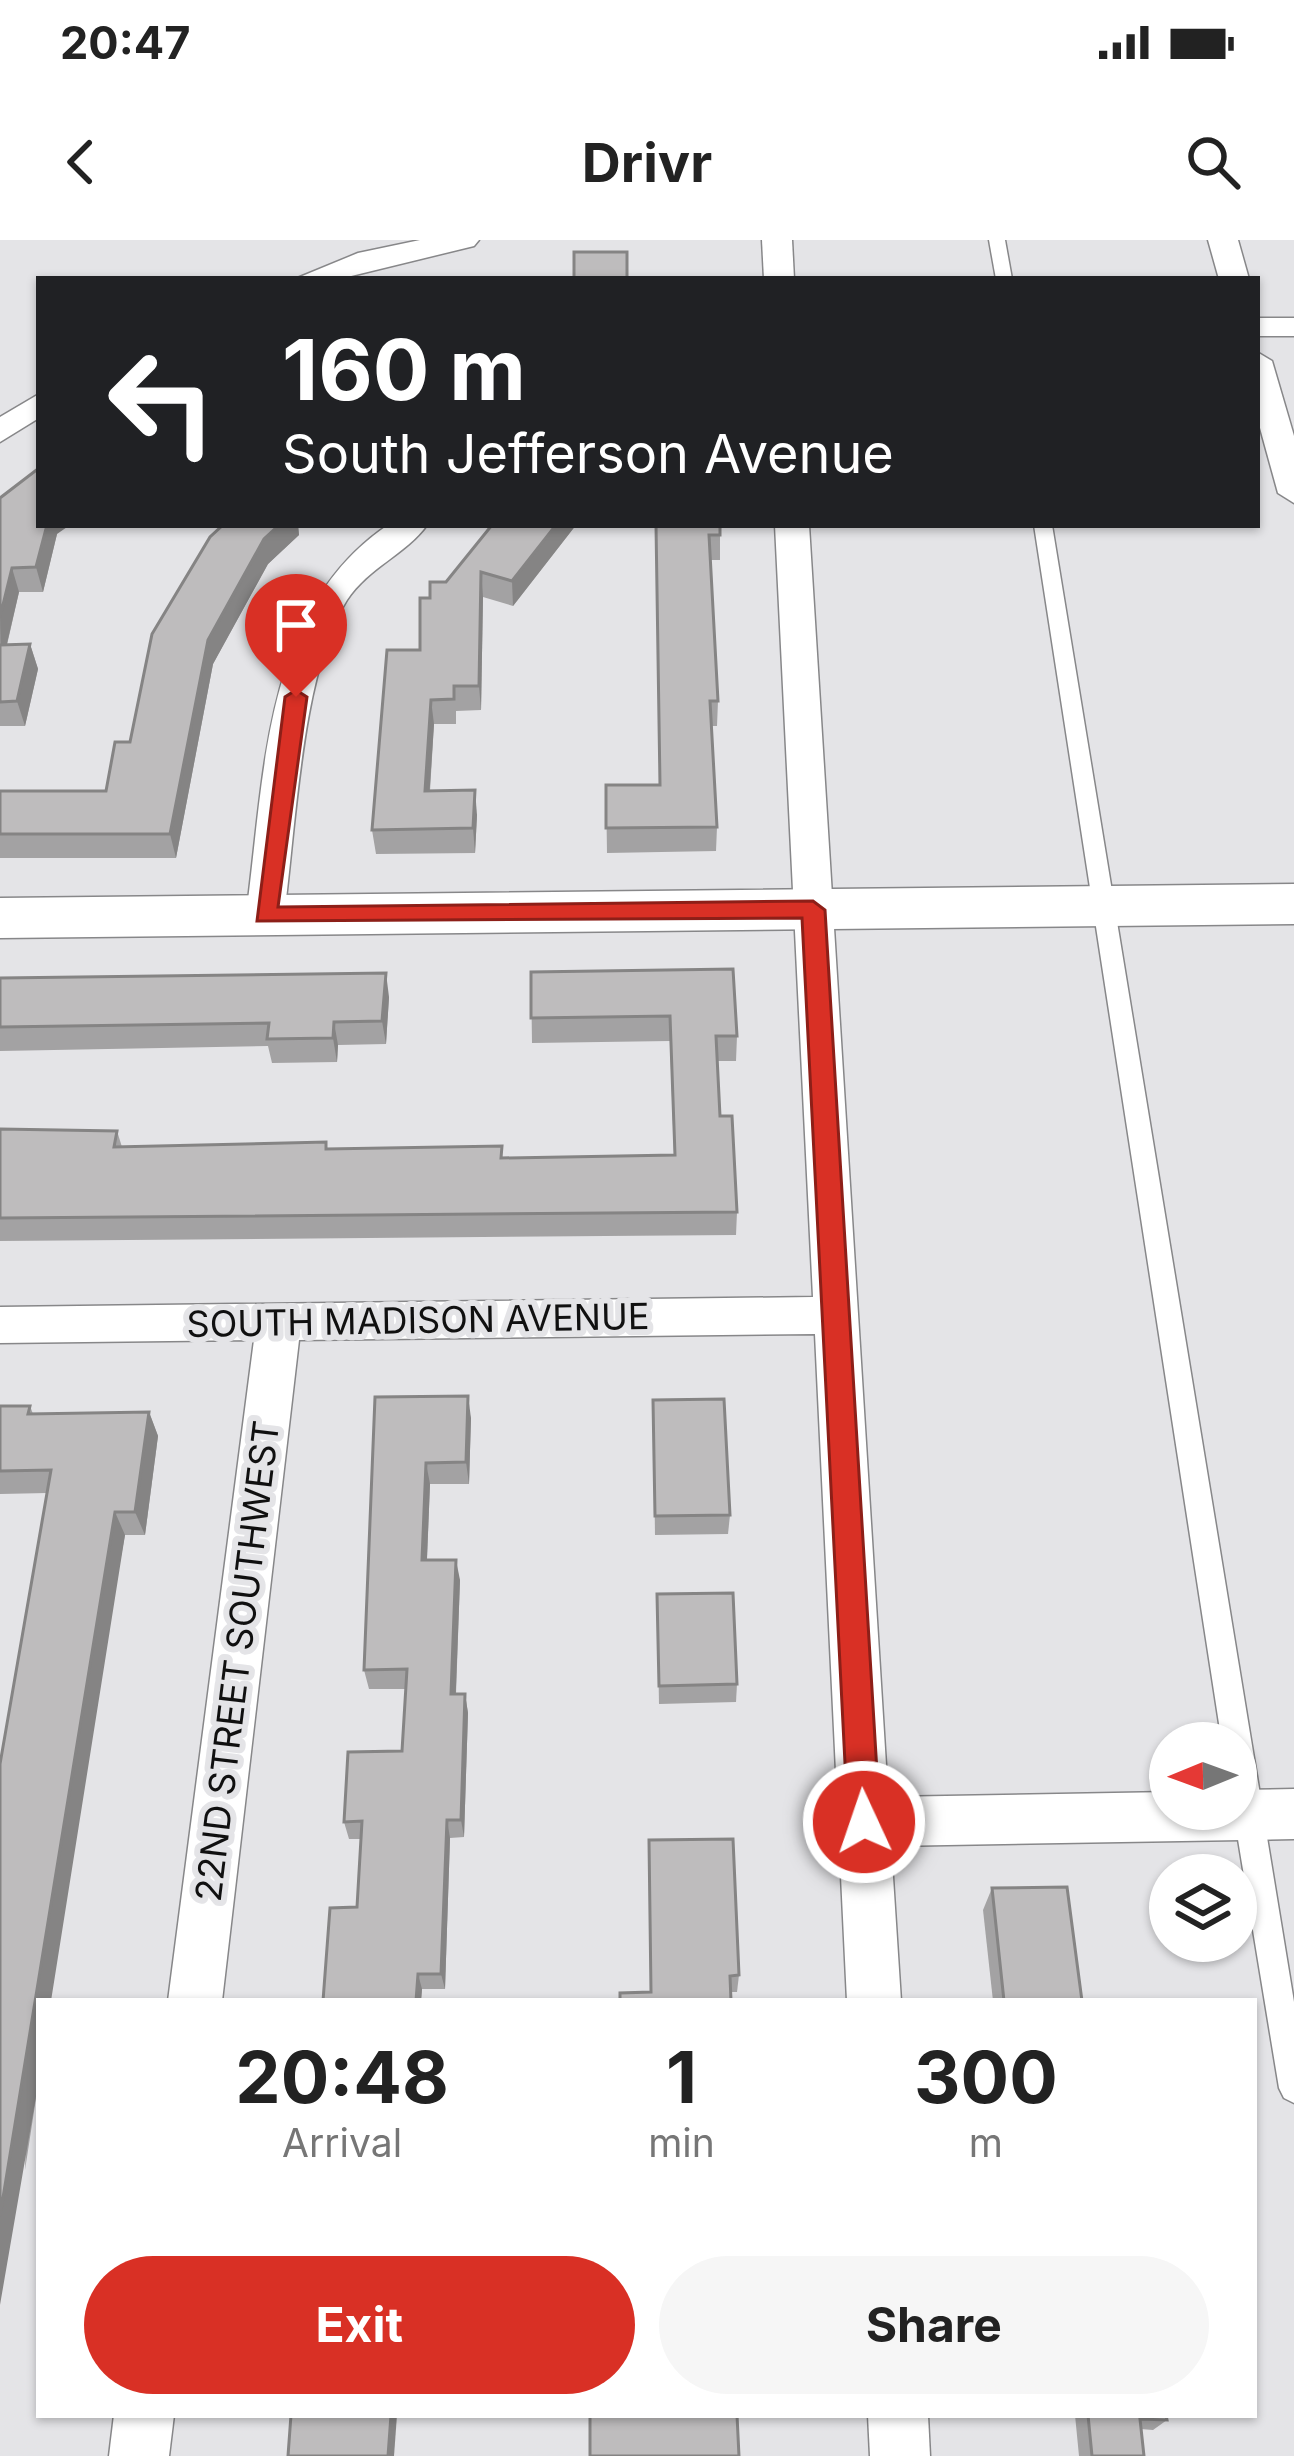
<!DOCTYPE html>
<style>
body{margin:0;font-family:Inter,sans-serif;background:#f6f6f6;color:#222;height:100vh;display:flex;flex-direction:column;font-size:45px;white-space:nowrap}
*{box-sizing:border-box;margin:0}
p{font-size:39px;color:#767676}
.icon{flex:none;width:66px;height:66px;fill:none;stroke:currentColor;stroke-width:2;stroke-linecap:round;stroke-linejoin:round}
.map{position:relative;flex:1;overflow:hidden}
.side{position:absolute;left:36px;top:1758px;width:1221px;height:420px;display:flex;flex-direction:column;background:#fff;border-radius:0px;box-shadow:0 3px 9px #0004}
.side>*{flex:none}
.top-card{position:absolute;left:36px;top:36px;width:1224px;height:252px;border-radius:0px;box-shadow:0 3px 9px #0004;background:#202124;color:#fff;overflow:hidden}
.needle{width:78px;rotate:269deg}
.buttons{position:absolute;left:1149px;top:1482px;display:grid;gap:24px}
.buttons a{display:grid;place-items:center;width:108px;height:108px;border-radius:50%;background:#fff;box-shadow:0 3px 9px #0004;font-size:60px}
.pin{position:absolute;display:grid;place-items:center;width:102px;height:102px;color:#fff;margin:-123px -51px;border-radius:50% 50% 50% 0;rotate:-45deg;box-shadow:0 0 12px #0007}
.pin .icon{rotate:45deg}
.me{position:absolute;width:132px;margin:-66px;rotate:357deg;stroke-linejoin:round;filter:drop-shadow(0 0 9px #0008)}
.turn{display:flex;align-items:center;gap:42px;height:252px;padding:0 48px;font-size:54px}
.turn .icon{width:156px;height:156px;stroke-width:2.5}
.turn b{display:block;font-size:84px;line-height:102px}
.eta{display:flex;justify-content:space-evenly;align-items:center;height:204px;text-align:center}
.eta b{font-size:72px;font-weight:700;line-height:84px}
.primary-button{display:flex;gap:24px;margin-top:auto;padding:24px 48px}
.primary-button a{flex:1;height:138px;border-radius:72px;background:#d93025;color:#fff;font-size:48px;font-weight:700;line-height:138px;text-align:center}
.primary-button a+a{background:#f6f6f6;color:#222}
.status{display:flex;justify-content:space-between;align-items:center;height:84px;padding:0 60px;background:#fff;direction:ltr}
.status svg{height:33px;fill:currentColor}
header{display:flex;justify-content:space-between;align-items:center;height:156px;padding:0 48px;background:#fff;font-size:54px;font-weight:700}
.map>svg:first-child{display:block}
</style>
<div class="status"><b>20:47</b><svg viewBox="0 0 49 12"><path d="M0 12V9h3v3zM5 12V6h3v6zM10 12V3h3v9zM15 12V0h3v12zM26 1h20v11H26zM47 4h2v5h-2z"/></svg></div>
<header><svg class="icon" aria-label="back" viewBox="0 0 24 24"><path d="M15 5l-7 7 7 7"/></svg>Drivr<svg class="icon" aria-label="search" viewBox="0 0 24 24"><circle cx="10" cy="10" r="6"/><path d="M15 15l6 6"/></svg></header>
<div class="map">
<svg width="1294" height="2216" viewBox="0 0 1294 2216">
<rect width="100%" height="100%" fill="#e4e4e7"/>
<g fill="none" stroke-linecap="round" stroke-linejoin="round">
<defs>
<g id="lane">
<polygon points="989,0 1005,0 1012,39 996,39"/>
<polygon points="1034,285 1052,285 1294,1762 1294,1863 1284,1858 1279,1848 1233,1569 1236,1503 1222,1503"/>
</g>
<g id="street">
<polygon points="420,0 479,0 474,6 339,39 295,39 358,13"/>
<polygon points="762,0 792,0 794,39 764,39"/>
<polygon points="1208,0 1238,0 1249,39 1219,39"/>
<rect x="1257" y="78" width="37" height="18"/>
<polygon points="1257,112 1272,121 1294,196 1294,263 1278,253 1257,177"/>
<polygon points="39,154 39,178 0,202 0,177"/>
<path d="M 388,285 L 427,285 C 406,314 368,328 347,360 C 301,433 296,588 284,675 L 279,685 L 251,685 L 246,675 C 265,538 262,370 388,285 Z"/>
<polygon points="775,285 809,285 888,1557 1170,1552 1170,1569 1236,1569 1236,1550 1294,1549 1294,1599 891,1606 901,1761 847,1761 815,1094 299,1100 222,1761 168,1761 254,1100 0,1103 0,1067 813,1057"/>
<polygon points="114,2175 174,2175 169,2216 109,2216"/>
<polygon points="868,2175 928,2175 930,2216 870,2216"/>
</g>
<polygon id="secondary" points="1294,644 1294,684 0,698 0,658"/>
</defs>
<!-- lane casing -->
<use href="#lane" stroke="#878789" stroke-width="3"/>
<!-- street casing -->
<use href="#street" stroke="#878789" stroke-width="3"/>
<!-- secondary casing -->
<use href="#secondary" stroke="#878789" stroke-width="3"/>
<!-- lane -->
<use href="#lane" fill="#fff" fill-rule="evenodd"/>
<!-- street -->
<use href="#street" fill="#fff" fill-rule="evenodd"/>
<!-- secondary -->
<use href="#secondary" fill="#fff" fill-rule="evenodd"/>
</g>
<!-- wall -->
<g fill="#a3a2a3">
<polygon points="0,258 57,294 43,352 19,352 7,405 30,404 38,429 25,486 0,486"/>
<polygon points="223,285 298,285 299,295 268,324 213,424 176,618 0,618 0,551 106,551 130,502"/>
<polygon points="492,285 576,285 513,366 483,357 481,470 456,471 456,484 434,484 430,551 477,575 475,613 376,614 372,590 420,410 430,358 446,342"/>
<polygon points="656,285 720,295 720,320 710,320 718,461 717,486 712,486 717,587 716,611 607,613 606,545 660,545"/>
<polygon points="531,732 737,796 736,821 718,821 720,876 737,972 736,995 0,1001 0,889 117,891 122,907 328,909 503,918 674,915 670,801 532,803"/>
<polygon points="0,738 389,757 386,804 338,805 337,822 272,823 268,806 0,811"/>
<polygon points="375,1157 471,1178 469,1244 430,1244 427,1320 460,1340 456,1454 465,1454 468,1473 464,1597 450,1598 445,1749 422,1749 421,1761 323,1761 357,1667 361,1599 349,1599 344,1582 402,1511 406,1449 369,1449 364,1430"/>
<polygon points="653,1160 730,1275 728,1294 655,1295"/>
<polygon points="0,1166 30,1166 33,1174 149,1172 158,1196 145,1295 125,1295 39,1761 39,1839 25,1930 47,1253 0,1254"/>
<polygon points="657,1354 737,1444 736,1462 659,1464"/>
<polygon points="649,1600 739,1735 737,1752 731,1752"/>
<polygon points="992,1648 1082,1761 993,1761 983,1670"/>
<polygon points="1075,2175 1166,2175 1167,2180 1153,2190 1141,2189 1144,2216 1079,2216"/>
</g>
<!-- shaded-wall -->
<g fill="#858484">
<polygon points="47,285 70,285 57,294 43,352 36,327"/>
<polygon points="279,285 298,285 299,295 268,324 213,424 176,618 170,594 208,400 264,299"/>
<polygon points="556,285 576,285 513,366 512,341"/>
<polygon points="12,328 19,352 1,429 0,377"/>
<polygon points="481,332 483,357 481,470 479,446"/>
<polygon points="30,404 38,429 25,486 17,461"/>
<polygon points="431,460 434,484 428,575 425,551"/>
<polygon points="475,550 477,575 475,613 473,588"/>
<polygon points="386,733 389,757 386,804 382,781"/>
<polygon points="334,782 338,805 337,822 333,798"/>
<polygon points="468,1156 471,1178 469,1244 466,1222"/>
<polygon points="149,1172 158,1196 145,1295 135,1272"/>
<polygon points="426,1223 430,1244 426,1341 422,1320"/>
<polygon points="115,1272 125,1295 51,1761 39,1761 39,1839 0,2065 0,1976"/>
<polygon points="456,1320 460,1340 455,1473 451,1454"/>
<polygon points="465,1454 468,1473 464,1597 461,1580"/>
<polygon points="447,1580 450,1598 445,1749 441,1734"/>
<polygon points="418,1734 422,1749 421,1761 416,1761"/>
<polygon points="391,2175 397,2175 394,2216 388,2216"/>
</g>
<!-- building -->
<g fill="#bebcbd" stroke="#858484" stroke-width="3">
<rect x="574" y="12" width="53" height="27"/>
<polygon points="39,228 39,285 47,285 36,327 12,328 0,377 0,258"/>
<polygon points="223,285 279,285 264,299 208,400 170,594 0,594 0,551 106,551 115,502 130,502 152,394 210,297"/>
<polygon points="492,285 556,285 512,341 481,332 479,446 454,446 454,459 431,460 425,551 475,550 473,588 372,590 387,410 420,410 420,358 430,358 430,342 446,342"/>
<polygon points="656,285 720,285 720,295 709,295 718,461 710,461 717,587 606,588 606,545 660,545"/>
<polygon points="30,404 17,461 0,462 0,405"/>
<polygon points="733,729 737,796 716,796 720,876 732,876 737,972 0,978 0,889 117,891 114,907 326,902 326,909 502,906 501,918 675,915 670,776 531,778 531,732"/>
<polygon points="386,733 382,781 334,782 333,798 267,799 269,783 0,787 0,738"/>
<polygon points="468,1156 466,1222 426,1223 422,1320 456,1320 451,1454 465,1454 461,1580 447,1580 441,1734 418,1734 416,1761 323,1761 330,1668 357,1667 362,1581 344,1582 348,1512 402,1511 407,1429 364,1430 375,1157"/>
<polygon points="724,1159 730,1275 655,1276 653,1160"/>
<polygon points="0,1166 30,1166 28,1174 149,1172 135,1272 115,1272 0,1976 0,1524 51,1230 0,1231"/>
<polygon points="733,1353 737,1444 659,1446 657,1354"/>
<polygon points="733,1599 739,1735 730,1736 731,1761 620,1761 620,1753 651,1752 649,1600"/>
<polygon points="1067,1647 1082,1761 1004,1761 992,1648"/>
<polygon points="291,2175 391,2175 388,2216 288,2216"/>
<polygon points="590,2175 737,2175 739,2216 590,2216"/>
<polygon points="1088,2175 1166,2175 1167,2180 1140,2179 1144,2216 1092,2216"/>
</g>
<!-- route -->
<polygon fill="#d93025" stroke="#8d1f18" stroke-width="3" points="296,450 307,457 278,667 813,661 825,670 880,1582 875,1593 864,1597 853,1593 848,1582 802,678 257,681 285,457"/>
<g text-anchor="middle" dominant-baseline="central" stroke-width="12" stroke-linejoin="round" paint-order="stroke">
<!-- street labels -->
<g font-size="36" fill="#101010" stroke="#e4e4e7">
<text transform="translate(418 1080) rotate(-1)">SOUTH MADISON AVENUE</text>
<text transform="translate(237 1421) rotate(-83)">22ND STREET SOUTHWEST</text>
</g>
</g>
</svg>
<div class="buttons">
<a><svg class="needle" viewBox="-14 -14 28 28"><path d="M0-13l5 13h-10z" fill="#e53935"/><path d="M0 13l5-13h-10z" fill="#767676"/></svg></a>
<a><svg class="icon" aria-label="layers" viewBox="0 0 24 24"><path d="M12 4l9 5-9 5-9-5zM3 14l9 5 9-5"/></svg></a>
</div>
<div class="pin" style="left:296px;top:457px;background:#d93025"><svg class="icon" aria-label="arrive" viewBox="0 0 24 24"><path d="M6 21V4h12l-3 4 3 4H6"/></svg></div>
<svg class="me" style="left:864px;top:1582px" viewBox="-20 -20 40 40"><circle r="17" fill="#d93025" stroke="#fff" stroke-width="3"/><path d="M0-11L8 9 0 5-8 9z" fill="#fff"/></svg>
<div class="top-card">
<div class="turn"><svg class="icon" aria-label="left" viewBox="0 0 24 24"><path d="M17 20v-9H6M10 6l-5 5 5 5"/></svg><div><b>160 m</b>South Jefferson Avenue</div></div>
</div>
<section class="side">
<div class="eta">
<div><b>20:48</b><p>Arrival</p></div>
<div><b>1</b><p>min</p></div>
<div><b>300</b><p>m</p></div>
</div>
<div class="primary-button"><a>Exit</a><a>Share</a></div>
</section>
</div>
